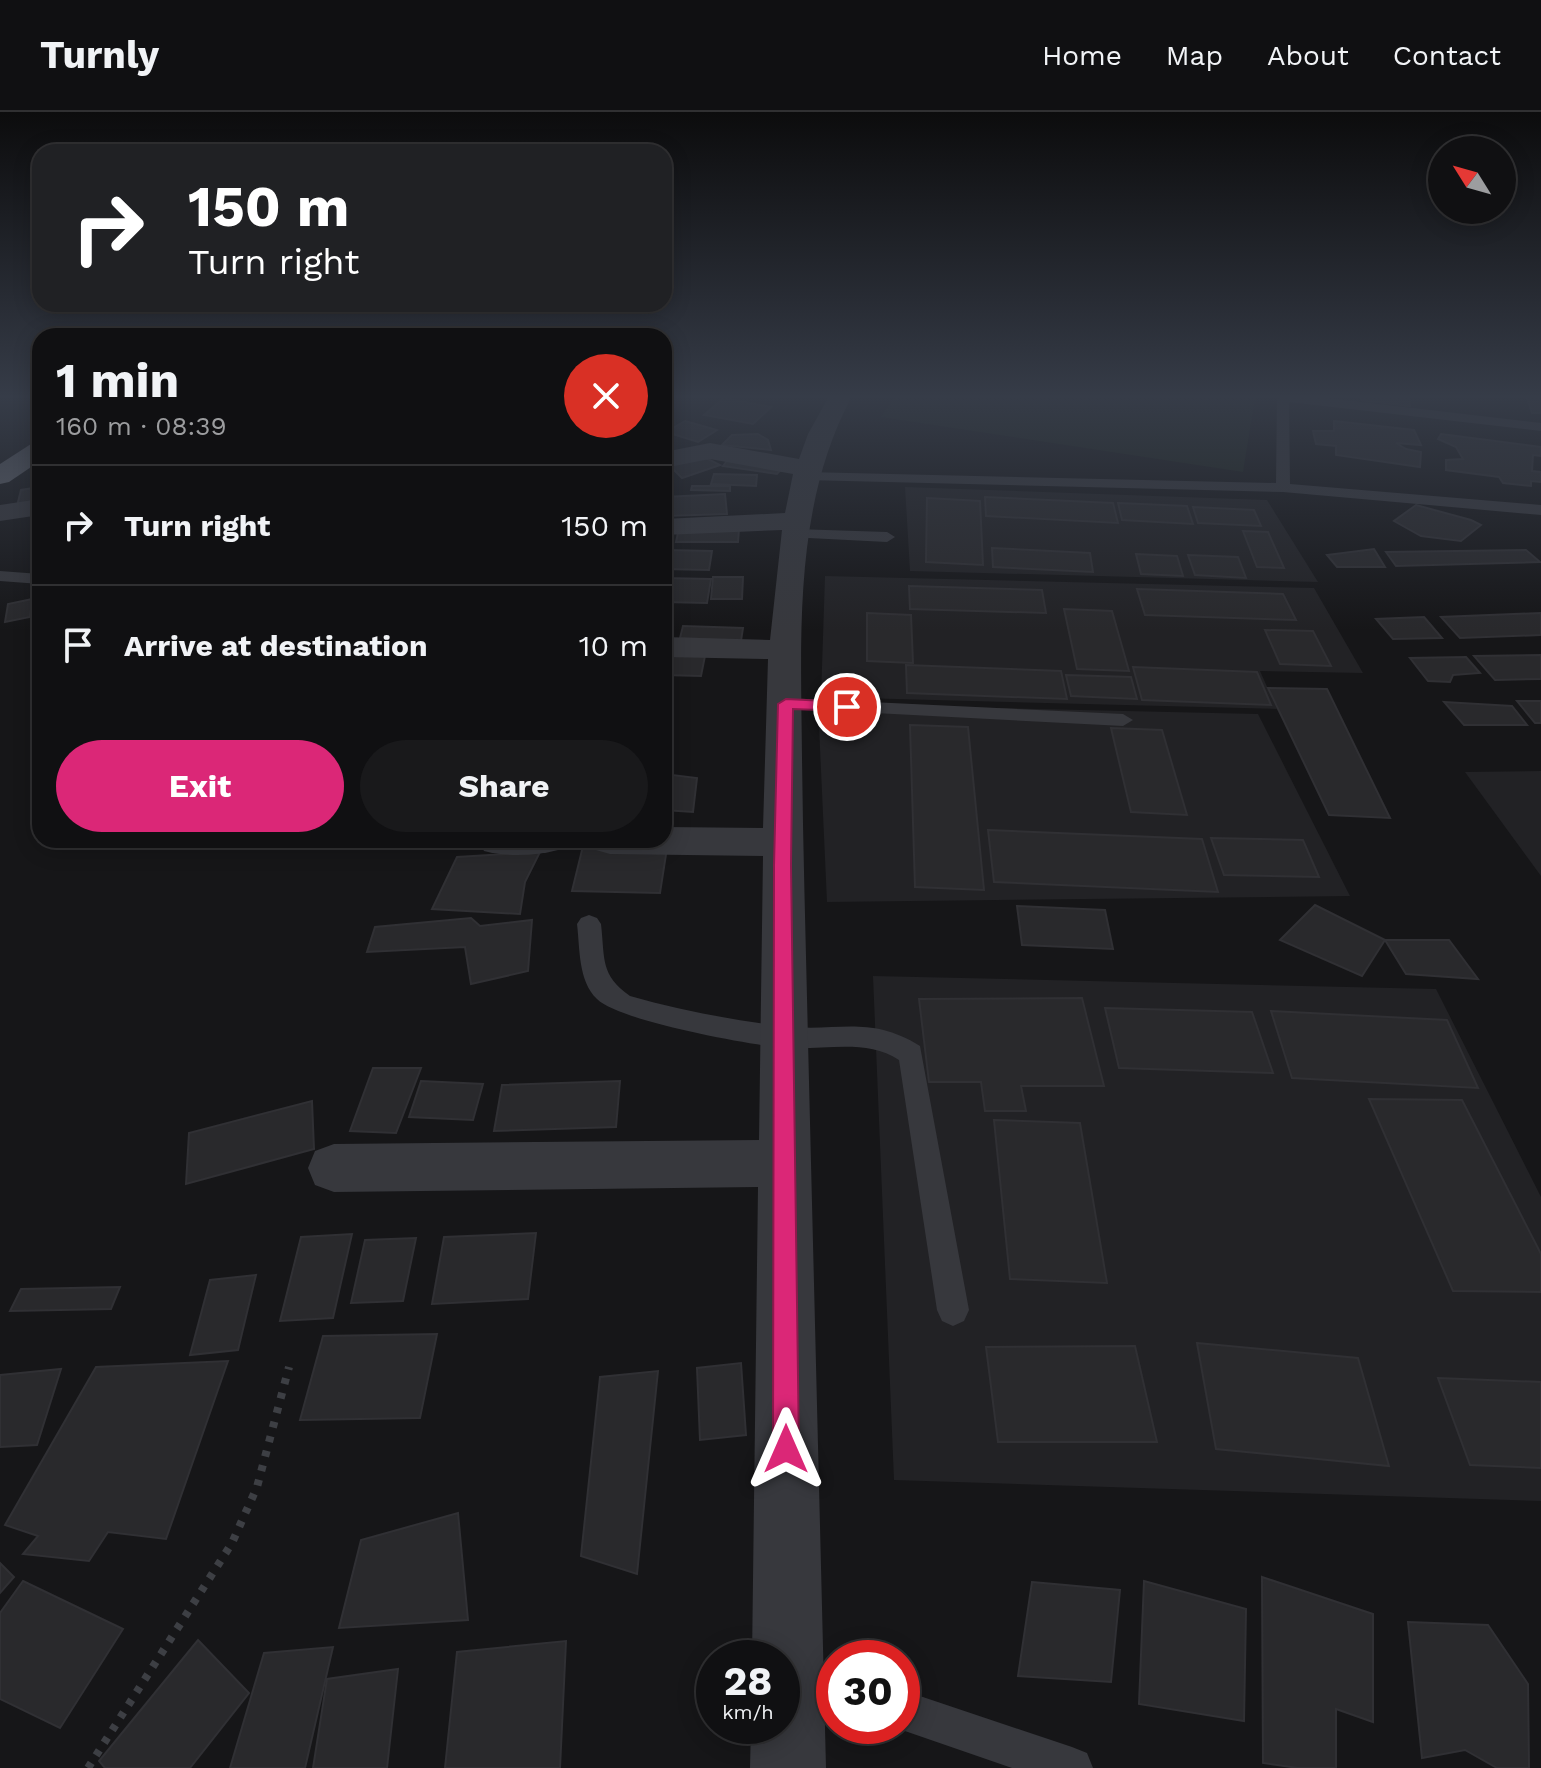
<!DOCTYPE html>
<meta charset="utf-8">
<style>
body{margin:0;font-family:"Work Sans",sans-serif;background:#19191b;color:#f1f3f6;height:100vh;display:flex;flex-direction:column;font-size:30px;white-space:nowrap}
*{box-sizing:border-box;margin:0}
p{font-size:26px;color:#9c9d9f}
.icon{flex:none;width:44px;height:44px;fill:none;stroke:currentColor;stroke-width:2;stroke-linecap:round;stroke-linejoin:round}
.map{position:relative;flex:1;overflow:hidden}
.sheet{position:absolute;left:32px;top:216px;width:640px;height:520px;display:flex;flex-direction:column;background:#101012;border-radius:24px;box-shadow:0 4px 20px #0003,0 0 0 2px #303032}
.sheet>*{flex:none}
.banner{position:absolute;left:32px;top:32px;width:640px;height:168px;border-radius:24px;box-shadow:0 4px 20px #0003,0 0 0 2px #303032;background:#202124;color:#fff;overflow:hidden}
.needle{width:52px;rotate:307deg}
.buttons{position:absolute;left:1428px;top:24px;display:grid;gap:16px}
.buttons a{display:grid;place-items:center;width:88px;height:88px;border-radius:50%;background:#101012;box-shadow:0 4px 20px #0003,0 0 0 2px #303032;font-size:40px}
.speed{position:absolute;left:696px;top:1528px;display:flex;gap:16px;font-size:40px;font-weight:700;text-align:center}
.speed>*{display:grid;place-content:center;width:104px;height:104px;border-radius:50%;background:#101012;box-shadow:0 4px 20px #0003,0 0 0 2px #303032;line-height:1}
.speed small{font-size:20px;font-weight:400}
.speed .limit{border:12px solid #d22;background:#fff;color:#111}
.pin{position:absolute;display:grid;place-items:center;width:68px;height:68px;color:#fff;margin:-34px;border:4px solid #fff;border-radius:50%;box-shadow:0 2px 8px #0007}
.me{position:absolute;width:88px;margin:-44px;rotate:0deg;stroke-linejoin:round;filter:drop-shadow(0 0 6px #0008)}
.turn{display:flex;align-items:center;gap:28px;height:168px;padding:0 24px;font-size:36px}
.turn .icon{width:104px;height:104px;stroke-width:2.5}
.turn b{display:block;font-size:56px;line-height:68px}
.round{display:grid;place-items:center;flex:none;width:84px;height:84px;border-radius:42px;background:#19191b}
.headline{display:flex;align-items:center;justify-content:space-between;height:136px;padding:0 24px}
h1{font-size:48px;font-weight:700;line-height:60px}
.button{display:flex;gap:16px;margin-top:auto;padding:16px 24px}
.button a{flex:1;height:92px;border-radius:48px;background:#db2777;color:#fff;font-size:32px;font-weight:700;line-height:92px;text-align:center}
.button a+a{background:#19191b;color:#f1f3f6}
ul{padding:0;list-style:none}
li{display:flex;align-items:center;gap:24px;height:120px;padding:0 24px;border-top:2px solid #303032}
li div{flex:1}
li b{display:block;font-size:30px}
li em{font-style:normal}
header{display:flex;align-items:center;gap:48px;box-sizing:border-box;height:112px;padding:0 40px;background:#101012;border-bottom:2px solid #303032}
header strong{font-size:38px}
nav{display:flex;gap:44px;margin-inline-start:auto;font-size:28px}
.map>svg:first-child{display:block}
</style>
<header>
<strong>Turnly</strong>
<nav><a>Home</a><a>Map</a><a>About</a><a>Contact</a></nav>
</header>
<div class="map">
<svg width="1541" height="1656" viewBox="0 0 1541 1656">
<rect width="100%" height="100%" fill="#161618"/>
<!-- built -->
<g fill="#222225" fill-rule="evenodd">
<polygon points="905,375 1267,388 1318,470 910,459"/>
<polygon points="825,464 1314,476 1363,561 1260,559 1277,597 821,585"/>
<polygon points="818,592 1258,602 1350,784 827,790"/>
<polygon points="1541,659 1541,764 1465,660"/>
<path d="M 873,864 L 1436,877 L 1541,1085 L 1541,1142 L 1462,988 L 1369,988 L 1453,1179 L 1541,1180 L 1541,1270 L 1439,1266 L 1541,1356 L 1541,1389 L 894,1368 ZM 1105,897 L 1272,961 L 1119,956 ZM 1271,900 L 1447,908 L 1477,975 L 1293,966 ZM 981,970 L 1021,974 L 1026,999 L 986,999 ZM 994,1008 L 1080,1011 L 1107,1171 L 1010,1166 ZM 1197,1231 L 1358,1246 L 1388,1353 L 1216,1337 Z"/>
</g>
<!-- green -->
<polygon fill="#1c231d" points="894,286 1255,286 1243,360 881,305"/>
<!-- building -->
<g fill="#29292c" stroke="#303034" stroke-width="2">
<polygon points="724,286 771,295 753,312 704,303"/>
<polygon points="1361,286 1409,286 1410,294 1361,288"/>
<polygon points="1527,286 1541,286 1541,301 1532,301"/>
<polygon points="685,309 717,318 698,330 666,320"/>
<polygon points="1334,309 1414,318 1421,333 1396,331 1406,337 1421,340 1420,355 1336,343 1336,334 1316,332 1313,319 1334,319"/>
<polygon points="758,322 768,328 771,338 722,333 732,323"/>
<polygon points="1441,322 1541,335 1541,344 1533,343 1532,359 1541,360 1541,370 1531,369 1531,374 1503,371 1499,365 1446,358 1446,348 1463,347 1456,335 1438,327"/>
<polygon points="698,342 720,353 682,366 666,350"/>
<polygon points="730,345 784,354 777,362 723,354"/>
<polygon points="714,362 757,363 756,374 711,372"/>
<polygon points="692,374 730,374 730,379 691,378"/>
<polygon points="40,375 40,390 17,394 21,378"/>
<polygon points="725,382 727,402 664,404 664,385"/>
<polygon points="985,385 1113,391 1118,411 986,404"/>
<polygon points="927,386 980,389 983,453 926,450"/>
<polygon points="1118,391 1187,394 1193,412 1122,408"/>
<polygon points="1416,393 1471,408 1481,413 1461,429 1421,424 1394,409"/>
<polygon points="1193,395 1254,398 1261,414 1198,411"/>
<polygon points="679,416 739,417 738,430 676,430"/>
<polygon points="1243,419 1268,420 1284,456 1257,455"/>
<polygon points="992,436 1090,441 1093,460 993,455"/>
<polygon points="1374,437 1385,455 1337,455 1327,443"/>
<polygon points="664,438 712,439 709,458 664,457"/>
<polygon points="1526,438 1540,450 1396,454 1386,440"/>
<polygon points="1136,442 1177,444 1183,464 1141,462"/>
<polygon points="1188,443 1238,445 1246,466 1195,463"/>
<polygon points="713,465 743,465 742,487 711,487"/>
<polygon points="664,466 711,467 707,491 664,490"/>
<polygon points="909,474 1042,478 1046,501 910,497"/>
<polygon points="1137,477 1283,482 1296,508 1145,503"/>
<polygon points="32,487 30,505 5,510 8,492"/>
<polygon points="1064,497 1112,499 1129,559 1077,557"/>
<polygon points="867,501 911,503 913,551 867,549"/>
<polygon points="1541,501 1541,523 1460,526 1441,505"/>
<polygon points="1424,505 1442,526 1393,527 1376,507"/>
<polygon points="683,514 743,516 741,529 680,526"/>
<polygon points="1265,518 1313,519 1331,554 1280,552"/>
<polygon points="664,537 706,539 701,564 664,563"/>
<polygon points="1541,543 1541,567 1495,568 1474,544"/>
<polygon points="1466,545 1480,561 1453,563 1450,570 1428,569 1410,546"/>
<polygon points="906,553 1061,559 1067,587 907,581"/>
<polygon points="1133,555 1257,560 1271,593 1142,588"/>
<polygon points="1066,563 1131,565 1137,587 1071,584"/>
<polygon points="1268,576 1327,577 1390,706 1329,703"/>
<polygon points="1517,589 1541,589 1541,611 1535,611"/>
<polygon points="1444,590 1512,594 1527,613 1464,613"/>
<polygon points="910,613 968,615 984,778 915,775"/>
<polygon points="1111,616 1162,618 1187,703 1131,700"/>
<polygon points="664,662 697,666 693,700 664,698"/>
<polygon points="988,718 1202,727 1218,780 994,770"/>
<polygon points="1211,726 1303,728 1319,765 1224,763"/>
<polygon points="583,734 667,736 660,781 572,779"/>
<polygon points="540,740 525,770 520,802 432,797 457,745"/>
<polygon points="1315,793 1385,828 1362,864 1280,828"/>
<polygon points="1017,794 1105,798 1113,837 1022,833"/>
<polygon points="471,806 480,814 532,808 528,859 471,872 465,835 367,840 375,815"/>
<polygon points="1385,828 1449,828 1478,867 1406,862"/>
<polygon points="1082,886 1104,974 1021,974 1026,999 985,999 981,970 929,970 919,887"/>
<polygon points="1105,896 1252,900 1273,961 1119,956"/>
<polygon points="1271,899 1447,908 1478,976 1292,966"/>
<polygon points="373,956 421,956 396,1021 350,1019"/>
<polygon points="421,969 483,972 473,1008 409,1005"/>
<polygon points="620,969 616,1015 494,1019 502,973"/>
<polygon points="1369,987 1462,988 1541,1142 1541,1180 1453,1179"/>
<polygon points="312,989 314,1037 186,1072 189,1021"/>
<polygon points="994,1008 1080,1011 1107,1171 1010,1167"/>
<polygon points="536,1121 528,1187 432,1192 444,1125"/>
<polygon points="352,1122 333,1206 280,1209 301,1125"/>
<polygon points="416,1126 403,1189 351,1191 365,1128"/>
<polygon points="256,1163 238,1238 190,1243 210,1168"/>
<polygon points="120,1175 111,1197 10,1199 21,1177"/>
<polygon points="437,1222 420,1306 300,1308 323,1224"/>
<polygon points="1197,1231 1358,1246 1389,1354 1216,1337"/>
<polygon points="1135,1234 1157,1330 998,1330 986,1235"/>
<polygon points="228,1249 166,1427 108,1420 89,1449 23,1442 38,1424 5,1413 96,1255"/>
<polygon points="741,1251 746,1323 700,1328 697,1256"/>
<polygon points="61,1257 37,1333 0,1335 0,1263"/>
<polygon points="658,1259 637,1462 581,1444 600,1265"/>
<polygon points="1438,1266 1541,1270 1541,1356 1470,1353"/>
<polygon points="458,1401 468,1508 339,1516 361,1428"/>
<polygon points="0,1451 14,1465 0,1481"/>
<polygon points="1262,1465 1373,1502 1373,1610 1336,1597 1336,1656 1298,1656 1263,1651"/>
<polygon points="23,1469 123,1517 60,1616 0,1587 0,1501"/>
<polygon points="1144,1469 1246,1497 1244,1609 1139,1592"/>
<polygon points="1032,1470 1120,1478 1111,1570 1018,1564"/>
<polygon points="1408,1510 1488,1513 1528,1572 1529,1656 1497,1656 1465,1638 1422,1646"/>
<polygon points="198,1528 249,1581 190,1656 105,1656 99,1649"/>
<polygon points="566,1529 560,1656 445,1656 457,1540"/>
<polygon points="333,1535 305,1656 230,1656 264,1541"/>
<polygon points="398,1557 387,1656 313,1656 327,1567"/>
</g>
<g fill="none" stroke-linecap="round" stroke-linejoin="round">
<!-- path -->
<polyline stroke="#3d3f44" stroke-width="8" stroke-dasharray="6 9" stroke-linecap="butt" points="88,1656 232,1431 257,1375 289,1255"/>
<!-- lane -->
<g fill="#37383d" fill-rule="evenodd">
<polygon points="1277,286 1327,286 1541,311 1541,319 1289,290 1290,372 1541,393 1541,403 1283,380 806,368 799,364 806,360 1276,371"/>
<polygon points="795,417 887,420 895,425 887,430 789,425 789,419"/>
<polygon points="0,459 40,462 40,472 0,469"/>
<polygon points="786,586 1123,602 1133,608 1123,614 779,596 776,592 779,588"/>
<path d="M 589,803 L 597,806 L 601,812 C 605,847 600,863 630,884 C 679,898 732,908 782,914 C 837,921 868,902 920,934 L 969,1198 L 964,1209 L 953,1214 L 942,1209 L 937,1198 L 899,948 C 865,926 823,939 785,936 C 750,933 619,909 597,887 C 578,869 580,836 577,812 L 581,806 Z"/>
<polygon points="794,1542 834,1555 834,1595 782,1577 782,1547"/>
<polygon points="902,1578 1072,1635 1087,1641 1093,1656 1012,1656 902,1618 892,1614 902,1614"/>
</g>
<!-- street -->
<g fill="#37383d" fill-rule="evenodd">
<path d="M 828,286 L 851,286 C 793,395 801,526 802,645 C 803,740 806,835 808,929 C 814,1172 820,1414 826,1656 L 750,1656 L 751,1614 L 782,1614 L 782,1546 L 752,1546 L 758,1075 L 334,1080 L 315,1073 L 308,1056 L 315,1039 L 334,1032 L 759,1028 L 763,744 L 610,742 L 596,738 L 590,728 L 664,728 L 664,715 L 763,716 L 768,547 L 664,545 L 664,525 L 770,528 L 782,418 L 664,423 L 664,407 L 785,401 L 793,362 L 710,347 L 664,356 L 664,340 L 710,331 L 799,347 L 808,322 Z"/>
<polygon points="40,387 40,403 0,409 0,393"/>
<path d="M 478,728 L 564,728 L 558,738 C 535,744 507,745 484,739 Z"/>
</g>
<!-- highway -->
<polygon fill="#63666e" fill-rule="evenodd" points="40,329 40,349 9,370 0,372 0,352 31,332"/>
</g>
<!-- sky -->
<linearGradient id="sky" x2="0" y2="1"><stop stop-color="#0c0c0d"/><stop offset="0.55" stop-color="#363c48"/><stop offset="1" stop-color="#363c48" stop-opacity="0"/></linearGradient>
<rect width="1541" height="518" fill="url(#sky)"/>
<!-- route -->
<polygon fill="#db2777" stroke="#8e194d" stroke-width="2" points="786,587 847,590 854,595 847,599 793,597 791,753 799,1337 795,1346 786,1350 777,1346 773,1337 774,753 778,592"/>
</svg>
<div class="buttons">
<a><svg class="needle" viewBox="-14 -14 28 28"><path d="M0-13l5 13h-10z" fill="#e53935"/><path d="M0 13l5-13h-10z" fill="#9c9d9f"/></svg></a>
</div>
<div class="speed"><div>28<small>km/h</small></div><div class="limit">30</div></div>
<div class="pin" style="left:847px;top:595px;background:#d93025"><svg class="icon" aria-label="arrive" viewBox="0 0 24 24"><path d="M6 21V4h12l-3 4 3 4H6"/></svg></div>
<svg class="me" style="left:786px;top:1337px" viewBox="-20 -20 40 40"><path d="M0-17L14 15 0 8-14 15z" fill="#db2777" stroke="#fff" stroke-width="4"/></svg>
<div class="banner">
<div class="turn"><svg class="icon" aria-label="right" viewBox="0 0 24 24"><path d="M7 20v-9h11M14 6l5 5-5 5"/></svg><div><b>150 m</b>Turn right</div></div>
</div>
<section class="sheet">
<div class="headline"><div><h1>1 min</h1><p>160 m · 08:39</p></div><a class="round" style="background:#d93025;color:#fff"><svg class="icon" aria-label="close" viewBox="0 0 24 24"><path d="M6 6l12 12M18 6L6 18"/></svg></a></div>
<ul>
<li><svg class="icon" aria-label="right" viewBox="0 0 24 24"><path d="M7 20v-9h11M14 6l5 5-5 5"/></svg><div><b>Turn right</b></div><em>150 m</em></li>
<li><svg class="icon" aria-label="arrive" viewBox="0 0 24 24"><path d="M6 21V4h12l-3 4 3 4H6"/></svg><div><b>Arrive at destination</b></div><em>10 m</em></li>
</ul>
<div class="button"><a>Exit</a><a>Share</a></div>
</section>
</div>
